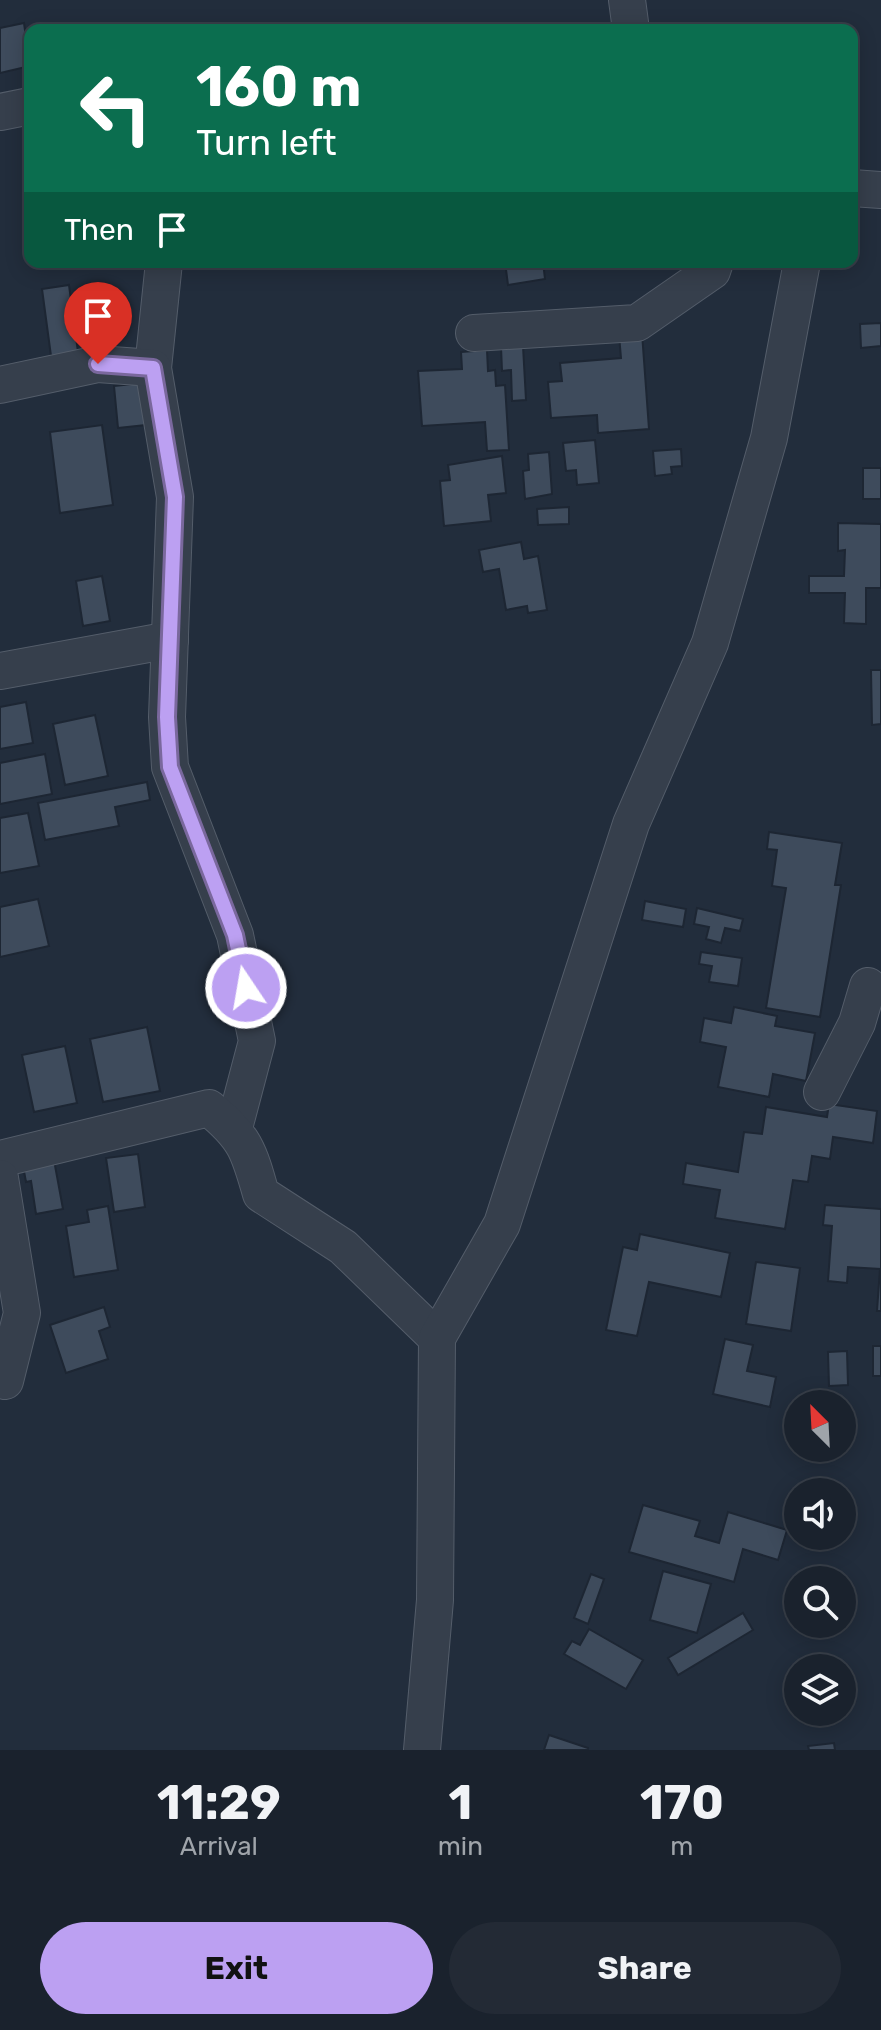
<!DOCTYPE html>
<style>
body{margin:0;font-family:Rubik,sans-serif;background:#232a35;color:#f1f3f6;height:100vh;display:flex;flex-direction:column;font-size:30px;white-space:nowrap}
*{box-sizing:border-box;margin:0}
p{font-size:26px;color:#9fa4aa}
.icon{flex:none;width:44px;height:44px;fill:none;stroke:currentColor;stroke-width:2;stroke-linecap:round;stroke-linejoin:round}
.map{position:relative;height:1750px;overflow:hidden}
.side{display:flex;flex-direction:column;background:#1a222d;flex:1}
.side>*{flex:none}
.banner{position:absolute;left:24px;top:24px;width:834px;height:244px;border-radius:16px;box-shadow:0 4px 20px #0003,0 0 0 2px #383f49;background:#0b6e4f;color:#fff;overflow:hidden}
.needle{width:52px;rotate:336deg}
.controls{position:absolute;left:784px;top:1390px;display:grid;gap:16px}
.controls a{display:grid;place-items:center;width:72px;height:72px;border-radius:50%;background:#1a222d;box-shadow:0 4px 20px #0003,0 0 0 2px #383f49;font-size:40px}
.pin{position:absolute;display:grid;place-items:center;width:68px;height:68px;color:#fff;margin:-82px -34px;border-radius:50% 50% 50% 0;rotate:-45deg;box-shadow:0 0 8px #0007}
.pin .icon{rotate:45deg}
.me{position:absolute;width:88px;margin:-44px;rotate:348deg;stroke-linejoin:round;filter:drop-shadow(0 0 6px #0008)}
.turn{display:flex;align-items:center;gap:28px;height:168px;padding:0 40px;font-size:36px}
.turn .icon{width:104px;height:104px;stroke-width:2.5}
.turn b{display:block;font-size:56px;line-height:68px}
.then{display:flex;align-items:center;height:76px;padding:0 40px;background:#0003;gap:16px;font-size:30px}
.eta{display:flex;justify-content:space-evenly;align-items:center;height:136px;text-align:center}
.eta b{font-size:48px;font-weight:700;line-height:56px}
.primary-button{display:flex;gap:16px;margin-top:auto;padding:16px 40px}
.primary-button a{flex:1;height:92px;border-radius:48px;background:#bca0f2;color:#111;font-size:32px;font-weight:700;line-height:92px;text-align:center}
.primary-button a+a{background:#232a35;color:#f1f3f6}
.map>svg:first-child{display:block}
</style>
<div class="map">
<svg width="881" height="1750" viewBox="0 0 881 1750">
<rect width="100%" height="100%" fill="#222d3c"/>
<!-- building -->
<g fill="#3e4b5c" stroke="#1d2633" stroke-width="2">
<polygon points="24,23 30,66 0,73 0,28"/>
<polygon points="505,262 543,262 545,279 508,285"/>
<polygon points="69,285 78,352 51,356 42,289"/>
<polygon points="881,323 881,346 861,348 860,324"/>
<polygon points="642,333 649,429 598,433 597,415 551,418 548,382 562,381 560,363 621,358 619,335"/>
<polygon points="523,346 526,400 512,401 511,370 502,371 501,347"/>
<polygon points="487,350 488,371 495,370 496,386 505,385 509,450 487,451 485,422 422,426 418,371 462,369 461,352"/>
<polygon points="142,383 146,425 118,428 114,386"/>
<polygon points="102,425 113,505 60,513 50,432"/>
<polygon points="595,440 599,483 577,485 576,470 566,471 563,443"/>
<polygon points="681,449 682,466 671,467 672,474 655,476 653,451"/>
<polygon points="549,452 552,494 525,499 523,471 529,470 528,454"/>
<polygon points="502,456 506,493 488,495 491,521 444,526 440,481 450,480 448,465"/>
<rect x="863" y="468" width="18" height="31"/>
<polygon points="569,507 569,524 538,525 537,509"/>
<polygon points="838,523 881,524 881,588 866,588 866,624 844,623 845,593 809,593 809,576 844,576 845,550 838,551"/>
<polygon points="521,542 524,559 538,556 547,610 528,613 527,606 506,610 499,569 483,572 479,550"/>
<polygon points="102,576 110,621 83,626 76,581"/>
<polygon points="871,670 881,670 881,724 872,725"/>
<polygon points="26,702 33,743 0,749 0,707"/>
<polygon points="95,715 108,776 65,785 53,724"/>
<polygon points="45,754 52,794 0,804 0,763"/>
<polygon points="147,782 150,800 115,807 119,826 45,840 38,803"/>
<polygon points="28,813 39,866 0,873 0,818"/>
<polygon points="769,832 842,843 835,885 841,885 820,1017 766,1008 786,888 772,886 777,850 767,849"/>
<polygon points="38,899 49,946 0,957 0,907"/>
<polygon points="645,901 686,909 683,927 642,920"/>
<polygon points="697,908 743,919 740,931 725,928 721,943 706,939 709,927 694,924"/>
<polygon points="701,952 742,958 738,986 709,982 712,966 699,964"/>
<polygon points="734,1007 777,1016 775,1026 815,1033 806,1081 773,1074 769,1097 718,1087 726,1047 700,1042 704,1018 731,1023"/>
<polygon points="147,1027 160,1091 103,1102 90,1039"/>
<polygon points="65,1046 77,1103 34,1112 22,1055"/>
<polygon points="829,1104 877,1111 873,1143 833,1137 830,1159 812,1156 808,1182 793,1180 785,1229 715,1218 720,1190 683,1184 686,1163 738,1172 744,1132 762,1134 766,1107 827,1117"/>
<polygon points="138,1154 145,1207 114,1212 106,1158"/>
<polygon points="54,1160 63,1209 36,1214 31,1181 26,1182 23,1166"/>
<polygon points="825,1205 881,1209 881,1311 877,1311 880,1269 848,1267 847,1283 828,1281 832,1226 823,1225"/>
<polygon points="108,1206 118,1270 74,1277 66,1226 89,1222 87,1210"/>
<polygon points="640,1234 730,1253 721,1297 649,1282 637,1336 606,1330 623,1247 637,1250"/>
<polygon points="756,1262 800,1268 791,1331 746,1324"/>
<polygon points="104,1307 110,1327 99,1331 108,1359 66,1373 50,1325"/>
<polygon points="725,1339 753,1345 747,1371 776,1377 770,1407 713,1394"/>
<rect x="873" y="1346" width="8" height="30"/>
<polygon points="847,1351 848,1385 829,1386 828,1352"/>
<polygon points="643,1505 700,1521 695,1536 719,1543 728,1512 787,1530 778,1560 743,1549 734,1582 629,1552"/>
<polygon points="663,1571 711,1584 697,1633 650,1620"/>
<polygon points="591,1574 604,1579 588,1624 574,1618"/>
<polygon points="743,1613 753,1630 678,1675 668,1658"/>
<polygon points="589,1629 643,1660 626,1689 564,1654 572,1641 580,1645"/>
<polygon points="549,1735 588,1748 588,1750 544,1750"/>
<polygon points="834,1743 835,1750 809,1750 808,1746"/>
</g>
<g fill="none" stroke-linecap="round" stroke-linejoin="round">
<defs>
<g id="minor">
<polyline points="627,0 631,30"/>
<polyline points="0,112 30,106"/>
<polyline points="852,188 881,190"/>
<polyline points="164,262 153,368 175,497 167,717 170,767 235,935 257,1041 234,1128"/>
<polyline points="474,333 637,323 712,271 715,262"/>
<polyline points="0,385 98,364 153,368"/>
<polyline points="0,671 170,640"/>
<polyline points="822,1092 857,1023 868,986"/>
<path d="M 0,1159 L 209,1108 C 245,1137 249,1151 261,1194 L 343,1247 L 437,1338"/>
<polyline points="0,1178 22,1313 5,1381"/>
<polyline points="422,1750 435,1600 437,1338 502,1224 631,824 710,643 769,438 802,262"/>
</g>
</defs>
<!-- minor casing -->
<use href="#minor" stroke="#545d6a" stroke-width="38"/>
<!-- minor -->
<use href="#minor" stroke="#363f4c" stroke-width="36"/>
</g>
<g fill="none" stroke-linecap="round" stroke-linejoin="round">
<defs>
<polyline id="route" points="98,364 153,368 175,497 167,717 170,767 235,935 246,988"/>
</defs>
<!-- route casing -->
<use href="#route" stroke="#7a689d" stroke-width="20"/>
<!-- route -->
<use href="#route" stroke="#bca0f2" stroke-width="14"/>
</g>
</svg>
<div class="controls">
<a><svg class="needle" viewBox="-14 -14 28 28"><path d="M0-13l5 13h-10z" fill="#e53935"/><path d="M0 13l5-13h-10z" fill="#9fa4aa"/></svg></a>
<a><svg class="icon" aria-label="sound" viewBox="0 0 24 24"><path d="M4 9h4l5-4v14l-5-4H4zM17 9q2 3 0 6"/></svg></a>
<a><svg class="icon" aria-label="search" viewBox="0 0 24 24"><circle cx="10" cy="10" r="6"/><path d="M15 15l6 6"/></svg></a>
<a><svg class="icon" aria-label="layers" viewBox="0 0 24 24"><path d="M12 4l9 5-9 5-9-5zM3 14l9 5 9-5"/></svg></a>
</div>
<div class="pin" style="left:98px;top:364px;background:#d93025"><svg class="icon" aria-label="arrive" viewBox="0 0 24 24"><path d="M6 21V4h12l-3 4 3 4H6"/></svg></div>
<svg class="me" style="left:246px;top:988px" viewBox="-20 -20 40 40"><circle r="17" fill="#bca0f2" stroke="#fff" stroke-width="3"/><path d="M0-11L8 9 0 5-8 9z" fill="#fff"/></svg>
<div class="banner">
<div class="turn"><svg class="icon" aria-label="left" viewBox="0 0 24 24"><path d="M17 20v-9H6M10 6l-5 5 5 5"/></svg><div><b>160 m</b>Turn left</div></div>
<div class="then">Then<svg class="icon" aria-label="arrive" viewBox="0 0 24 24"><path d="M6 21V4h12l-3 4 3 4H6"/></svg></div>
</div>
</div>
<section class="side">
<div class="eta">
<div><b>11:29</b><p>Arrival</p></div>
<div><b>1</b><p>min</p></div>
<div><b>170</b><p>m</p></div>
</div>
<div class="primary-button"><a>Exit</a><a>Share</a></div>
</section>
